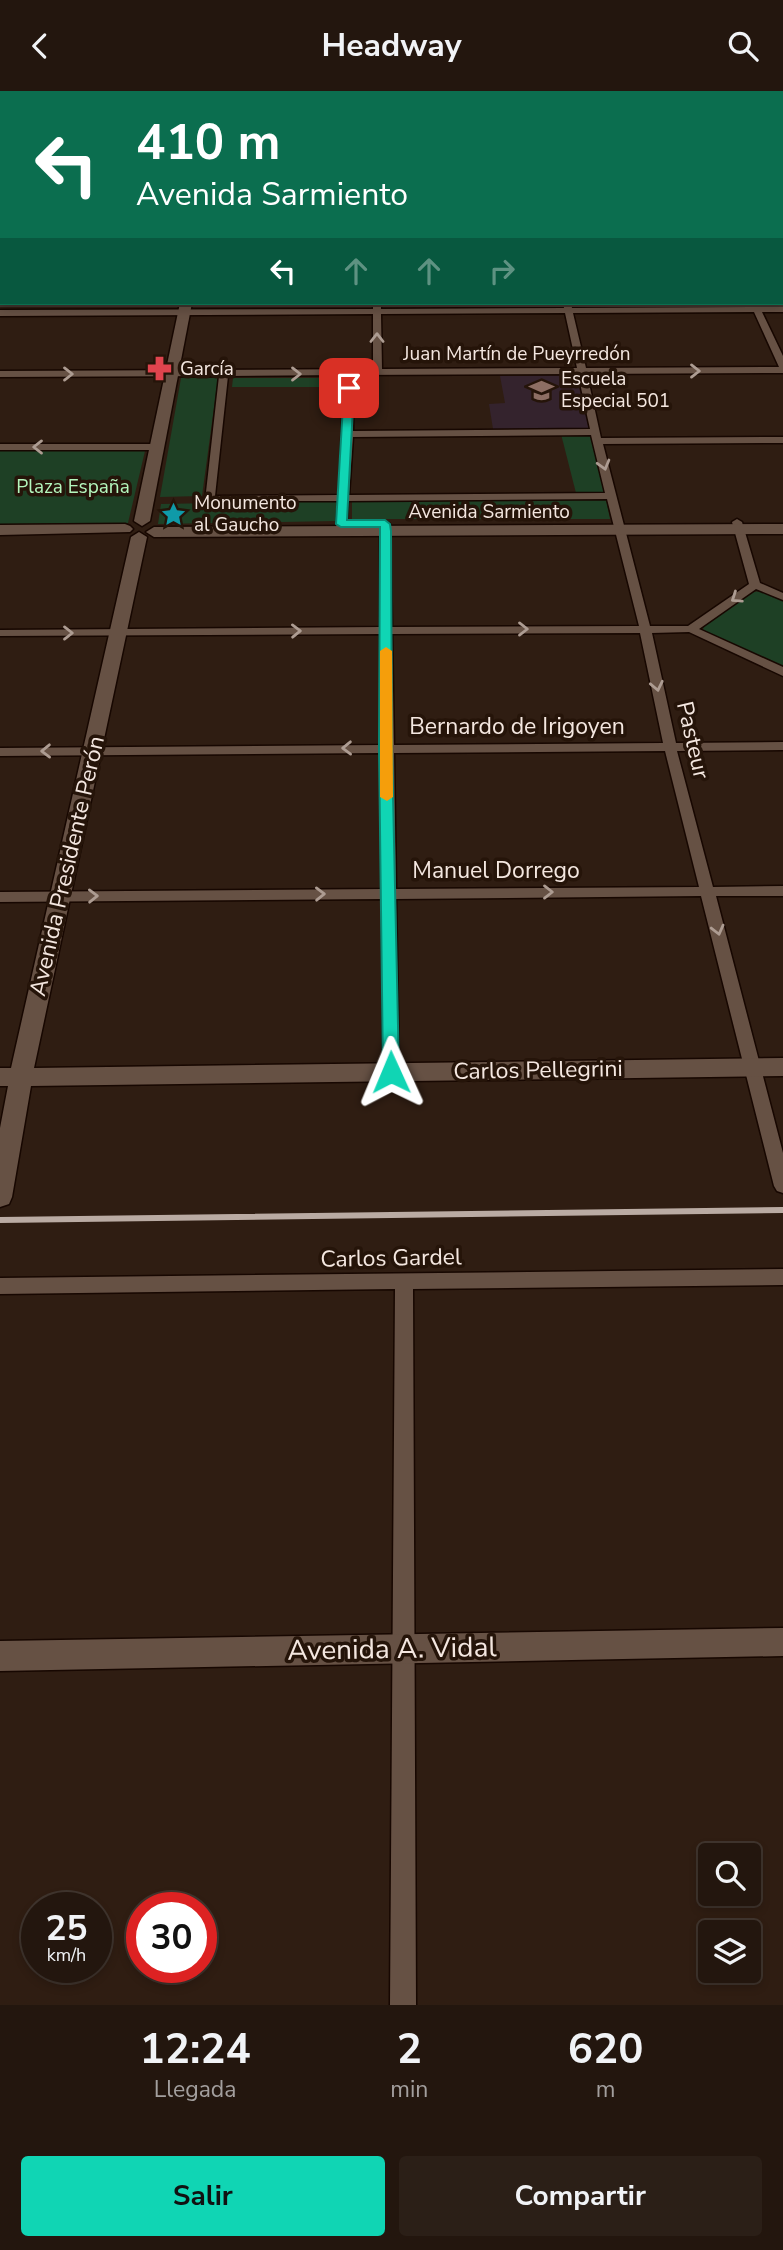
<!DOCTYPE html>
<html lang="es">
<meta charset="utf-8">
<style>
body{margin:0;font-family:"Nunito Sans",sans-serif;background:#2b1f17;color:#f1f3f6;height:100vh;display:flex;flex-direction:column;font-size:26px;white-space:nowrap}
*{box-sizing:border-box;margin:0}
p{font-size:23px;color:#a39f9e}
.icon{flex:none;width:38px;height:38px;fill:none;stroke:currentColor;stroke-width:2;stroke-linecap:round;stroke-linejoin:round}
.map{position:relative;height:1914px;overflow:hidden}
.side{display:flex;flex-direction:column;background:#23160e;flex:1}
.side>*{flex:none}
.banner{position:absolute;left:0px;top:0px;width:784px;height:214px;box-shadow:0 4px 10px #0003,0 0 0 2px #40352e;background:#0b6e4f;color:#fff;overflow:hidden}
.buttons{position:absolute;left:698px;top:1752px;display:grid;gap:14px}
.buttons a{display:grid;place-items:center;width:63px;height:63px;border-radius:7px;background:#23160e;box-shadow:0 4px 10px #0003,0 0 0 2px #40352e;font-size:35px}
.speed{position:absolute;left:21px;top:1801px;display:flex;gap:14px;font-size:35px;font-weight:700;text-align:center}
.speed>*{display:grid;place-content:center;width:91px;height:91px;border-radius:50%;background:#23160e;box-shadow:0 4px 10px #0003,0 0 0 2px #40352e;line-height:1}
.speed small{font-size:18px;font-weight:400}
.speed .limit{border:10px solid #d22;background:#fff;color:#111}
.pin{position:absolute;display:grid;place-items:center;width:60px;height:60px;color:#fff;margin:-30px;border-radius:14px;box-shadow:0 4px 10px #0006}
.me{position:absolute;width:77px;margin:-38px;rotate:359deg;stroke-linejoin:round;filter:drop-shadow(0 0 5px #0008)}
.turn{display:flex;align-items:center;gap:24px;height:147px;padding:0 21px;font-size:32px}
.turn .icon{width:91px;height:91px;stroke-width:2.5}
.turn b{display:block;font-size:49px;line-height:60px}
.lanes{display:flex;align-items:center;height:66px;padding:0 21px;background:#0003;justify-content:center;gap:35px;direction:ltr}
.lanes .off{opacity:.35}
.eta{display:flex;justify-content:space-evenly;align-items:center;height:119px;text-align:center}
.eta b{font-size:42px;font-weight:700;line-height:49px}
.primary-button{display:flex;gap:14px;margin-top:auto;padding:14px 21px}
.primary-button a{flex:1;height:80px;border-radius:7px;background:#10d5b4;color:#111;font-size:28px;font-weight:700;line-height:80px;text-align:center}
.primary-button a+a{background:#2b1f17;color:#f1f3f6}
header{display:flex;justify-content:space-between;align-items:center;height:91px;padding:0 21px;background:#23160e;font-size:32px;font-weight:700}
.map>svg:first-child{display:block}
</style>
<header><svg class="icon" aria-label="back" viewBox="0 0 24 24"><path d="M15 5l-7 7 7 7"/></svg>Headway<svg class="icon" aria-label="search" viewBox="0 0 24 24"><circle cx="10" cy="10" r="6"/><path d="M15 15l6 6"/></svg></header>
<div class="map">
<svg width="783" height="1914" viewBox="0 0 783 1914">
<rect width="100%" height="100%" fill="#2f1d12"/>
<!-- education -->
<polygon fill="#34232d" points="576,284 589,338 493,338 489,313 505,312 500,285"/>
<!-- green -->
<g fill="#1e4025">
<polygon points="181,287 218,287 202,405 160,406"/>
<polygon points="233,287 340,287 340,296 232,296"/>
<polygon points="561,343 592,344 608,401 576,402"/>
<polygon points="0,360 145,360 128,432 0,433"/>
<polygon points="606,408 610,428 352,428 352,409"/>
<polygon points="336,410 336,430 158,433 161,413"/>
<polygon points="761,500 783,509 783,577 703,539 704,534 754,501"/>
</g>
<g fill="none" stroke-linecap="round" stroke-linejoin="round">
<defs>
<g id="minor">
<polygon points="85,0 91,0 84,2"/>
<rect x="372" y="0" width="6" height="2"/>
<polygon points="417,0 783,0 783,3 414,2"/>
<polygon points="0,1 4,2 0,5"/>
<rect x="0" y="33" width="2" height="4"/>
<rect x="782" y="161" width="1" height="4"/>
<rect x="0" y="165" width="2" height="4"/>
<polygon points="0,197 2,197 0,205"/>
<path d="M 373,212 L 381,212 L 381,218 L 564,217 L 563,212 L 571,212 L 572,217 L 751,216 L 750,212 L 758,212 L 760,216 L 783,215 L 783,221 L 762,221 L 783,265 L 783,282 L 587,283 L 601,347 L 783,346 L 783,352 L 603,353 L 650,535 L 688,535 L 749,493 L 732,431 L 737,428 L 742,431 L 760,492 L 783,502 L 783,509 L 756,498 L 699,538 L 783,576 L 783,585 L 689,541 L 652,542 L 676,652 L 783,651 L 783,659 L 677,660 L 713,796 L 783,795 L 783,805 L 716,805 L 783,1062 L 783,1102 L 777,1100 L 774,1095 L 701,805 L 396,808 L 399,981 L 397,985 L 385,985 L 383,981 L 382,808 L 0,811 L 0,801 L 382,798 L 381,662 L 0,665 L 0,657 L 381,654 L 380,543 L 0,545 L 0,539 L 380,536 L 380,433 L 385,430 L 390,433 L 392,536 L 639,535 L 607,408 L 348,410 L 346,441 L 341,444 L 336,441 L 338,410 L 205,410 L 219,285 L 0,286 L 0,280 L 373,278 L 373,223 L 0,225 L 0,219 L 373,218 ZM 754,221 L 779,276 L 586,277 L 573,222 ZM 565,222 L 577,277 L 382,278 L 381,223 ZM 578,283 L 590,338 L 353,340 L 354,284 ZM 344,284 L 339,404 L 215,405 L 228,285 ZM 591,344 L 605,402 L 349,404 L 353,346 ZM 640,542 L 663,652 L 394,654 L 392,543 ZM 665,660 L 699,796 L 396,798 L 394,662 Z"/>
<polygon points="0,353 155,353 160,356 155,359 0,359"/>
<polygon points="783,1178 783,1194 413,1198 416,1914 390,1914 395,1198 0,1203 0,1187"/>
</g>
<polygon id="tertiary" points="783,1537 783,1565 0,1580 0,1550"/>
<g id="secondary">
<polygon points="226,0 236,0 226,2"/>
<rect x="782" y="67" width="1" height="6"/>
<rect x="0" y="73" width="2" height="6"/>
<rect x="782" y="113" width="1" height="6"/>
<rect x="0" y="114" width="2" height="6"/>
<polygon points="180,212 192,212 150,430 142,435 134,430"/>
<polygon points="125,433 130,435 133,438 130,441 0,444 0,434"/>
<polygon points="783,433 783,443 154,446 146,441 154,436"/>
<polygon points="139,441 147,446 34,977 783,967 783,985 31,995 12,1106 9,1113 0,1116 0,1037 8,995 0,995 0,977 11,977 131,446"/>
</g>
</defs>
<!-- minor casing -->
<use href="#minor" stroke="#170701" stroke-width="3"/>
<!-- tertiary casing -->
<use href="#tertiary" stroke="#170701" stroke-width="3"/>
<!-- secondary casing -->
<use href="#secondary" stroke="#170701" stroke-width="3"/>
<!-- minor -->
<use href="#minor" fill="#665144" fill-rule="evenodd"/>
<!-- tertiary -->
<use href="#tertiary" fill="#665144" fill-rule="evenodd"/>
<!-- secondary -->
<use href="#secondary" fill="#665144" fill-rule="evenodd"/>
<!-- rail -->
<polyline stroke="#baaba3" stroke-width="6" points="0,1129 783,1119"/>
</g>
<!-- one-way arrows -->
<defs><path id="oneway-chevron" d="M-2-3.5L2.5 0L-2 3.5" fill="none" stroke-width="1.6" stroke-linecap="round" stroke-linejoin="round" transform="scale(1.75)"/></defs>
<g stroke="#ad9c92">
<use href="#oneway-chevron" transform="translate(377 247) rotate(-90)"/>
<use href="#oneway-chevron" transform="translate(695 280)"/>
<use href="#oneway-chevron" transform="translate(68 283)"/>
<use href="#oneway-chevron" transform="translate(296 283)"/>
<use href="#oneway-chevron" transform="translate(38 356) rotate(180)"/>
<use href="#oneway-chevron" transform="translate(604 374) rotate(74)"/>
<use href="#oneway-chevron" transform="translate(736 507) rotate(146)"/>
<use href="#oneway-chevron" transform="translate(523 538)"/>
<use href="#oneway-chevron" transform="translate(296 540) rotate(-1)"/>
<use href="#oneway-chevron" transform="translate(68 542)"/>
<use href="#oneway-chevron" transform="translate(657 595) rotate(78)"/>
<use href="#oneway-chevron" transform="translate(347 657) rotate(179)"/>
<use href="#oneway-chevron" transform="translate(46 660) rotate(179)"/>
<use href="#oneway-chevron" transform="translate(548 801)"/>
<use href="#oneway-chevron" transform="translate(320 803) rotate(-1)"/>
<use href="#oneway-chevron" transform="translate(93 805) rotate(-1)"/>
<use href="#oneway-chevron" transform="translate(718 839) rotate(76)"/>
</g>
<!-- route -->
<polygon fill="#10d5b4" stroke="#0a8a75" stroke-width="2" points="349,294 354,297 347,429 385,429 390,433 391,440 392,657 399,981 391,987 383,981 379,657 380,440 380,436 341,436 336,433 344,297"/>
<!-- slow -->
<polygon fill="#f59e0b" points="386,556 392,560 393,706 387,710 380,706 380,560"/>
<!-- icons -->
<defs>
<symbol id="pharmacy-bare" viewBox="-9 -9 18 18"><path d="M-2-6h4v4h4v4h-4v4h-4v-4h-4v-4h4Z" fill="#e0444e" stroke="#251409" stroke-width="2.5" paint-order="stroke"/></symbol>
<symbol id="school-bare" viewBox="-9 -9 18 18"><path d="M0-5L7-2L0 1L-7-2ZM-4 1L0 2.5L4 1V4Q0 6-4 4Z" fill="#8d6e63" stroke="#251409" stroke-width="2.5" paint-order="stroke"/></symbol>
<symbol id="sight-bare" viewBox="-9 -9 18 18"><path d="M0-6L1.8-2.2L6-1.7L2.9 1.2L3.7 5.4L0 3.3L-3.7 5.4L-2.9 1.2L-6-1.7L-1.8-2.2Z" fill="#0f9aa8" stroke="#251409" stroke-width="2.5" paint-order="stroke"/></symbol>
</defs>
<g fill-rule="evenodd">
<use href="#pharmacy-bare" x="142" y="260" width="35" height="35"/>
<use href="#school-bare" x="524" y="282" width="35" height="35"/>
<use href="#sight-bare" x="156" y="406" width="35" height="35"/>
</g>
<g text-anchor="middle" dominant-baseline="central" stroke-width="7" stroke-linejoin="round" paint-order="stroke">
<!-- far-street labels -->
<g font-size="19" fill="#f4e7e0" stroke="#251409">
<text x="517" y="263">Juan Martín de Pueyrredón</text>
<text x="489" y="421">Avenida Sarmiento</text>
</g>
<!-- far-poi labels -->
<g font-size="19" fill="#f4e7e0" stroke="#251409" text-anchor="start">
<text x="180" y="278">García</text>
<text x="561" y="288">Escuela<tspan x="561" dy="22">Especial 501</tspan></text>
<text x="194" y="412">Monumento<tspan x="194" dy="22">al Gaucho</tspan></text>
</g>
<!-- far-park labels -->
<g font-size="19" fill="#b4f7bd" stroke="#251409">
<text x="73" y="396">Plaza España</text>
</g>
<!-- street labels -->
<g font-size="23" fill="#f4e7e0" stroke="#251409">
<text x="517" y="635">Bernardo de Irigoyen</text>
<text transform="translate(693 649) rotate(77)">Pasteur</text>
<text transform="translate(67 775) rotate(-77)">Avenida Presidente Perón</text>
<text x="496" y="779">Manuel Dorrego</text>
<text transform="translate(538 979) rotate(-1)">Carlos Pellegrini</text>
<text transform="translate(391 1167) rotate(-1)">Carlos Gardel</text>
</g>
<!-- near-street labels -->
<g font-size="28" fill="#f4e7e0" stroke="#251409">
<text transform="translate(392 1558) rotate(-1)">Avenida A. Vidal</text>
</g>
</g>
</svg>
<div class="buttons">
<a><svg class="icon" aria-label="search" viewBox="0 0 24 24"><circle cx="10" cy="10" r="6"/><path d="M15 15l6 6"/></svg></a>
<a><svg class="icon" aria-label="layers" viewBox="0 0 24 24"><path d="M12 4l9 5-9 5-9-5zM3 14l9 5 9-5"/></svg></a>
</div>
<div class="speed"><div>25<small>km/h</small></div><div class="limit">30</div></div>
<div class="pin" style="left:349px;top:297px;background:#d93025"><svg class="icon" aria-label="arrive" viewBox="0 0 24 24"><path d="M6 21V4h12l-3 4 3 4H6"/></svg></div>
<svg class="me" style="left:391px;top:981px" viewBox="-20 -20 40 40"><path d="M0-17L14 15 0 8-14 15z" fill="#10d5b4" stroke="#fff" stroke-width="4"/></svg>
<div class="banner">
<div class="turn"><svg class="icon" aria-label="left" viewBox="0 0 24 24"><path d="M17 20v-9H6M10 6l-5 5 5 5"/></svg><div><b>410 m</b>Avenida Sarmiento</div></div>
<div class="lanes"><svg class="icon" aria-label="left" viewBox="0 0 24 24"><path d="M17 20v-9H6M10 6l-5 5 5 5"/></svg><svg class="icon off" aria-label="ahead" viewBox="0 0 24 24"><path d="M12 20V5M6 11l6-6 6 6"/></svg><svg class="icon off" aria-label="ahead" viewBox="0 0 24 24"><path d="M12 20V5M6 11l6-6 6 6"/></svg><svg class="icon off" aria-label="right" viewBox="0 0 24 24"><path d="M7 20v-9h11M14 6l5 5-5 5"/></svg></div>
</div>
</div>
<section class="side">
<div class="eta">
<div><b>12:24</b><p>Llegada</p></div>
<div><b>2</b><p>min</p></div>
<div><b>620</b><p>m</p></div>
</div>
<div class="primary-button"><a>Salir</a><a>Compartir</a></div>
</section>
